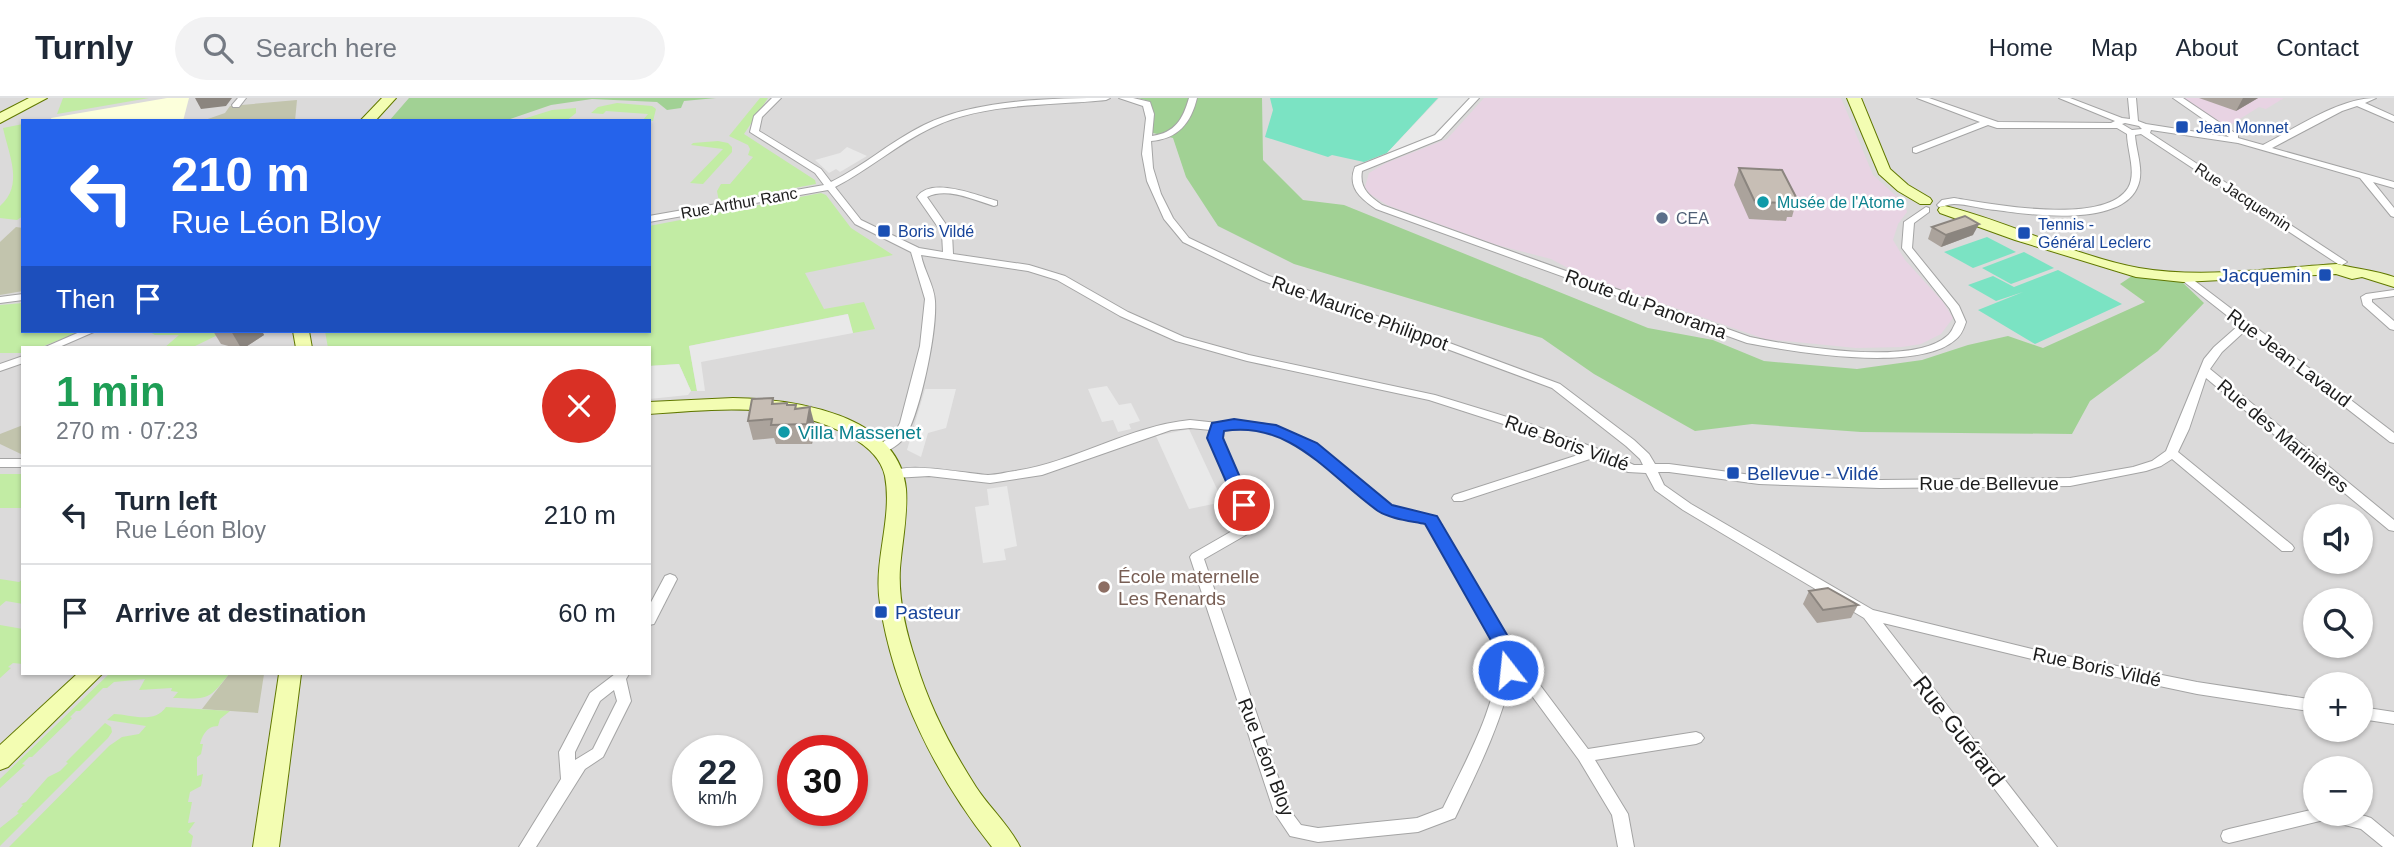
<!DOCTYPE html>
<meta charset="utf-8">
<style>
body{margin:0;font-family:Helvetica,sans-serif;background:#f2f2f3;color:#1f2937;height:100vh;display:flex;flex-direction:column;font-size:26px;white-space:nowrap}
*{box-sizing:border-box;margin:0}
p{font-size:23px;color:#747a83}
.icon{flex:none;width:38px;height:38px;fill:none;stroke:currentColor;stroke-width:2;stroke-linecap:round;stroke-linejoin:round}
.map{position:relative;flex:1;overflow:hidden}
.side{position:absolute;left:21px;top:248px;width:630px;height:329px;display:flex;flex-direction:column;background:#fff;border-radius:0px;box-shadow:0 2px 5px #0004}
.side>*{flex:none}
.guide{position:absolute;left:21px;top:21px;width:630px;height:214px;border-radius:0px;box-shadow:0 2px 5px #0004;background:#2563eb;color:#fff;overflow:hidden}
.fabs{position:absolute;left:2303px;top:406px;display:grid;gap:14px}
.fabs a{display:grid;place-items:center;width:70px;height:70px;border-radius:50%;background:#fff;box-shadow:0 2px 5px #0004;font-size:35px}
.speed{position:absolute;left:672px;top:637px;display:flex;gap:14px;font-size:35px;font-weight:700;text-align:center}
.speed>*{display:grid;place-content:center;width:91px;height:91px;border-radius:50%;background:#fff;box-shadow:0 2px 5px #0004;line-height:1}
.speed small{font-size:18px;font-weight:400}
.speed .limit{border:10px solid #d22;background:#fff;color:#111}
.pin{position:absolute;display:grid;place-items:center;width:60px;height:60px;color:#fff;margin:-30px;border:4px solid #fff;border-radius:50%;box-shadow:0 2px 7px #0007}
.me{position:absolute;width:77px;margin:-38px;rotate:344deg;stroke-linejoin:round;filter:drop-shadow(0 0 5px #0008)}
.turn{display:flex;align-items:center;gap:24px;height:147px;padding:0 35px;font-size:32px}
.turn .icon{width:91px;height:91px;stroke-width:2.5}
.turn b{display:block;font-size:49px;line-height:60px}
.then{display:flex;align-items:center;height:66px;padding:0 35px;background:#0003;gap:14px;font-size:26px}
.round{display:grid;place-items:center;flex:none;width:74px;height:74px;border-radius:37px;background:#f2f2f3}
.overview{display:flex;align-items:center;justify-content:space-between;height:119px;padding:0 35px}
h1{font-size:42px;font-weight:700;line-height:52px;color:#1e9e55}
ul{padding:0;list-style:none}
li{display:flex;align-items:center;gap:21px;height:98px;padding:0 35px;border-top:2px solid #e0e1e3}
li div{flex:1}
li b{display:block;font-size:26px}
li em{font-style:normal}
header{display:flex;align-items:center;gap:42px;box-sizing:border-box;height:98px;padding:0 35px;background:#fff;border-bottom:2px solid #e0e1e3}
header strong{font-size:33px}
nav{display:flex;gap:38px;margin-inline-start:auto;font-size:24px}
.search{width:490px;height:63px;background:#f2f2f3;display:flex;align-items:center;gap:18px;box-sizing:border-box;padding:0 24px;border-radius:38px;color:#747a83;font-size:26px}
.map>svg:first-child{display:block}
</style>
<header>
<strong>Turnly</strong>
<div class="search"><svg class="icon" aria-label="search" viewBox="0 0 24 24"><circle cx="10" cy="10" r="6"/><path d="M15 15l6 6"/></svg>Search here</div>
<nav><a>Home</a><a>Map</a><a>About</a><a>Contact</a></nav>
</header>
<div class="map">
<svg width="2394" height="749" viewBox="0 0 2394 749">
<rect width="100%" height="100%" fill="#efece2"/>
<!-- residential -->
<path fill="#dbdada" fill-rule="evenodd" d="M 0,0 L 2394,0 L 2394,749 L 0,749 ZM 23,23 L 649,23 L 649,233 L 23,233 ZM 23,250 L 649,250 L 649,576 L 23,576 ZM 2315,418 L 2361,418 L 2361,464 L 2315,464 ZM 2315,502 L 2361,502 L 2361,548 L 2315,548 ZM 2315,586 L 2361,586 L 2361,632 L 2315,632 ZM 688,653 L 747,653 L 747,712 L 688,712 ZM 793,653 L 852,653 L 852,712 L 793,712 ZM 2315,670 L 2361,670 L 2361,716 L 2315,716 Z"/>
<!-- industrial -->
<g fill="#e8d3e3">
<polygon points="1484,0 1841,0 1873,77 1905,106 1907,114 1898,126 1893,142 1905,162 1943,204 1953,220 1941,236 1921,246 1902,249 1856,250 1765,241 1585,179 1551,161 1497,147 1387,107 1370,96 1365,89 1369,75 1386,65 1447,41"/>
<polygon points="2183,0 2284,0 2266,11 2259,9 2227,29"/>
</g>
<!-- education -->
<polygon fill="#fcffdb" points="167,0 189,0 183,23 52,23 51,20"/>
<!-- construction -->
<g fill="#c2c4ad">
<polygon points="297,2 295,23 202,23 225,15 230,8"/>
<polygon points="16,129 23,130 23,193 0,197 0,144"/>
<polygon points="23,327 23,357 0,346 0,336"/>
<polygon points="229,576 264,576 258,615 202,611"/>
</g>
<!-- grass -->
<g fill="#c2eca4">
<polygon points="63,0 149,0 57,16"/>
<polygon points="760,0 768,0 744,36 815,82 816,86 719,104 717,93 721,86 730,86 753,59 748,57 750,51 748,47 729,38"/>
<polygon points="617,5 652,8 656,11 653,23 643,22 648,16 606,13 603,16 591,15 598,9"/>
<polygon points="576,10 576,15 566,23 517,23 552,12"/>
<path d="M 23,26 L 23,118 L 17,122 L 0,120 L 0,108 C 24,87 9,58 3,30 Z"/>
<polygon points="718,43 728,45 732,49 732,54 703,86 690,85 723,51 691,47 693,45"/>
<polygon points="821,95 826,97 851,130 893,157 805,175 824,211 864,204 875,231 853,235 847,216 689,248 697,293 691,293 679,266 649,268 649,250 328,250 325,233 649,233 649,128"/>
<polygon points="23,205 23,233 81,233 39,250 23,250 23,255 0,255 0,207"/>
<polygon points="148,233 226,233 191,250 164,250 179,237 155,237"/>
<rect x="0" y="376" width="23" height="34"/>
<polygon points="0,481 19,484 23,481 23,506 6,503 0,508"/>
<polygon points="0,527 23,531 23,566 13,565 8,569 11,570 0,580"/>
<path d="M 109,576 L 229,576 C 208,603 208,601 173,600 L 178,594 L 171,593 L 172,590 L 139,592 L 145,581 L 114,584 L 107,590 L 103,590 L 80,613 L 76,613 L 70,619 L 72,620 L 32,659 L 29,659 L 22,666 L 25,667 L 0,690 L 0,681 Z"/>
<path d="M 166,609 L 230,613 L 220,621 L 218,628 C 206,628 202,639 200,646 L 203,646 L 201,656 L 197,659 L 197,678 L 203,676 L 201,688 L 190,694 L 188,704 L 192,704 L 188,725 L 195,724 L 188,734 L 193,738 L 191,749 L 9,749 L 109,648 L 122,639 L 139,636 L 146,628 L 107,622 L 114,616 C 129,616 154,627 166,609 Z"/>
<polygon points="105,625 111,629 112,634 108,640 0,748 0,730 19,715 17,714 23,707 21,706 26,704 48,679 60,673 68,665 66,664"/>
</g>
<!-- forest -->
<g fill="#a1d194">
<polygon points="409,0 716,0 684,3 681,10 667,12 657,4 592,1 551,7 504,23 389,23"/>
<polygon points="1138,0 1262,0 1263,62 1303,102 1344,107 1648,230 1713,242 1764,263 1857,271 1922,262 1968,247 2008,238 2043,250 2145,204 2120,186 2132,178 2180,182 2204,205 2158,253 2090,303 2072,336 1861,334 1752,326 1695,333 1594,276 1542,240 1294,166 1218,128 1186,79 1173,40 1153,35 1149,3"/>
</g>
<!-- pitch -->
<g fill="#7be3c3">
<polygon points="1270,0 1438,0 1387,55 1364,64 1332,57 1328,59 1265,39 1273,12"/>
<polygon points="1987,139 2016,154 1973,170 1944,154"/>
<polygon points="2024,154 2054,170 2011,186 1982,170"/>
<polygon points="2058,172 2122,206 2035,246 1978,212 2023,194 1996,203 1968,187 1993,178 2014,189"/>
</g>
<!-- parking -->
<g fill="#e9e9e9">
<polygon points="1439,0 1469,0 1432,38 1387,55"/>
<polygon points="847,49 867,58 840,74 836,71 829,75 815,62 840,55"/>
<polygon points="848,216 853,235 701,264 705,293 697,293 689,248"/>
<polygon points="679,266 691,293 688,297 649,301 649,268"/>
<polygon points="1107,288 1119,307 1131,305 1140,323 1129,326 1131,331 1118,334 1113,322 1102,324 1088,291"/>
<polygon points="925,291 956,291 946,330 928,335 921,359 907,352"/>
<polygon points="1189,331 1223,404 1189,411 1156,338"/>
<polygon points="1007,388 1017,448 1004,451 1006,462 983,465 975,409 989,407 987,391"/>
</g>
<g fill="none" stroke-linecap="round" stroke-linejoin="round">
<defs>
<g id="street">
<polygon points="238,0 246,0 239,9 233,9 232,7"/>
<path d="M 772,0 L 781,0 L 762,19 L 759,33 L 821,71 L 831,84 C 864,68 891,43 924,27 C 976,1 1053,0 1110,0 L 1106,2 C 1049,8 984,4 931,30 C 897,46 869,72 835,89 L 861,122 L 919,150 L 943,154 L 942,135 L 917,99 C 931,78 978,98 997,103 L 997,107 L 994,108 C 974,102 947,89 927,99 L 952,135 L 953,156 L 1029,167 L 1065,178 L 1128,214 L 1184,239 L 1249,257 L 1435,297 L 1530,326 L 1601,352 L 1634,367 L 1643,367 L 1640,361 L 1626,348 L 1552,290 L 1261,182 L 1183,144 L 1164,121 L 1147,83 L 1142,56 L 1146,20 L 1143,8 L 1119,0 L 1133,0 L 1150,4 L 1154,16 L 1152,38 C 1175,35 1183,21 1189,0 L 1197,0 C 1191,25 1178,41 1151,43 L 1153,70 L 1161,96 L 1173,120 L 1189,140 L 1269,178 L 1560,286 L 1634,342 L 1649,356 L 1655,366 L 1669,366 L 1759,378 L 1880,382 L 2070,380 L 2133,369 L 2152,363 L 2166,353 L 2204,261 L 2214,249 L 2239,227 L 2178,179 L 2183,176 L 2187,177 L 2394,335 L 2394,345 L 2390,344 L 2246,232 L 2222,254 L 2210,271 L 2394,422 L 2394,433 L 2389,432 L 2206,280 L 2189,331 L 2178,354 L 2292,447 L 2294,450 L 2292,453 L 2282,453 L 2172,361 L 2161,368 L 2146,373 L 2070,388 L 1880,390 L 1759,386 L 1669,374 L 1658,374 L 1664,387 L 1691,406 L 1873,512 L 2032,551 L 2197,584 L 2315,602 L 2315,614 L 2197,596 L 2032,561 L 1883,525 L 2057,749 L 2039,749 L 1864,520 L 1683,412 L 1655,392 L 1646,375 L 1628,374 L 1596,359 L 1462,403 L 1454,403 L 1452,400 L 1454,397 L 1584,355 L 1522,332 L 1429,302 L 1247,263 L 1176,243 L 1120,218 L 1057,182 L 1028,173 L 921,157 C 924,173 934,187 935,203 C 937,234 921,309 907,336 C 901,346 887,356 876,354 L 874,351 L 876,348 L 893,338 L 900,325 L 920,248 L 925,201 L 911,154 L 855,126 L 828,92 L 649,124 L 649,118 L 824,87 L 815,75 L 750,34 L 754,18 Z"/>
<path d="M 1470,0 L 1479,0 L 1441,41 L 1362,73 C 1359,90 1369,98 1382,107 L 1750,239 C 1794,248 1912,269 1947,238 C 1952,234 1953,229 1956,224 L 1950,211 L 1902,150 L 1904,124 L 1926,109 L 1929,110 L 1929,114 L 1914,125 L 1912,150 L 1959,208 L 1966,224 C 1964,230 1961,238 1955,242 C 1917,275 1794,254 1747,245 L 1376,111 C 1360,100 1347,89 1355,69 L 1435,37 Z"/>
<path d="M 1917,0 L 1929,0 L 1998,24 L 2111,25 L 2115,23 L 2059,0 L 2070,0 L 2122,20 L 2130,21 L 2128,0 L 2136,0 L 2138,23 L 2146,26 L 2229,39 L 2173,0 L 2183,0 L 2238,37 L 2238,40 L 2263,47 C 2296,30 2339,0 2376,0 L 2365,5 L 2394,18 L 2394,24 L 2357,8 L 2342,13 L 2272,50 L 2394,84 L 2394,90 L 2373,84 L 2394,110 L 2394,119 L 2391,118 L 2360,80 L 2238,45 L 2151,32 L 2150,35 L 2347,164 L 2342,167 L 2338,166 L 2141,36 L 2135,37 C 2136,54 2145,74 2137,90 C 2119,129 2030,117 1996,112 C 1982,111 1967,106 1954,106 C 1947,106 1945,109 1939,109 L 1937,107 L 1942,102 L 1954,100 C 1992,106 2104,128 2128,90 C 2137,75 2127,52 2127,36 L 2117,30 L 1997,30 L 1988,27 L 1916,55 L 1913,54 L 1913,50 L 1980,24 ZM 2125,25 L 2139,28 L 2142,31 L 2132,32 L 2122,26 Z"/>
<polygon points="2394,192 2394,198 2372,201 2372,204 2394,223 2394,232 2390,231 2363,207 2361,199 2366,196"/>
<polygon points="23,196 23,202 0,205 0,199"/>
<polygon points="82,233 96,233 57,250 43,250"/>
<polygon points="23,258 23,265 0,273 0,266"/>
<path d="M 1190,322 L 1218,325 L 1234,322 L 1274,327 L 1315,345 L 1390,408 L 1436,419 L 1513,551 L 1588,651 L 1696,634 L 1701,636 L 1704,640 L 1701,644 L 1696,646 L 1595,662 L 1628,716 L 1634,749 L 1618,749 L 1612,717 L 1579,662 L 1513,572 C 1502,624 1478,672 1455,720 L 1418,734 L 1318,744 L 1290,738 L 1274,714 L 1190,459 L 1192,456 L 1246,425 L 1209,340 L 1211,332 L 1190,330 L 1171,332 L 1042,377 L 990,385 L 929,378 L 894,380 L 888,376 C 903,362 966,376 988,377 C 997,377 1006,374 1015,373 C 1075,364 1129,328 1190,322 ZM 1234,330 L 1268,333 L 1307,351 L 1382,414 L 1427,425 L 1500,552 C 1497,609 1467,660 1443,710 L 1417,720 L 1318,730 L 1301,727 L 1289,711 L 1204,461 L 1258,430 L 1259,427 L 1221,340 L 1223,332 Z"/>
<rect x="0" y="361" width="23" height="8"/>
<polygon points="670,476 675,478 677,481 654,526 649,527 649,508 665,478"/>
<path d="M 615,576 L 629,576 L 626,581 L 631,603 L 603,659 L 585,671 L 536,749 L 519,749 L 561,681 L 559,654 L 590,595 ZM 614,592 L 617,603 L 593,651 L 575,662 L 575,654 L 600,603 Z"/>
<polygon points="2361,609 2394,614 2394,626 2361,621"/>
<polygon points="2315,711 2315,716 2354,716 2365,718 2371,720 2394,739 2394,749 2383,749 2361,731 2324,722 2229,745 2223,743 2221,738 2223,733 2229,731"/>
</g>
<g id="secondary">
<polygon points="29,0 47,0 0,25 0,15"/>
<polygon points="382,0 396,0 375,23 360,23"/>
<polygon points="1847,0 1861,0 1890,71 1908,87 1930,100 1932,103 1930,106 1920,106 1898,93 1879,76"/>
<path d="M 1945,108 C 2008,123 2074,158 2139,170 C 2203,181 2272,170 2337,166 C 2356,171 2374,172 2394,179 L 2394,189 L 2362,179 L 2352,181 L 2336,176 L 2183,184 L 2136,179 L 2015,142 L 1940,115 L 1938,112 L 1940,109 Z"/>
<polygon points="293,233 309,233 312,250 296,250"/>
<path d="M 733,300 C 792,301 899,315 906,391 C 908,417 902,444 900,470 C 898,502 906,534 916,564 C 929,608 951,650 976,689 C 989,709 1009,727 1020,749 L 992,749 C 937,680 893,593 880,505 C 873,463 893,421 885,378 C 881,360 867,348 851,339 C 789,303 719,311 649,316 L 649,304 Z"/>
<polygon points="77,576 102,576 8,669 0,672 0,647"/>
<polygon points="279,576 301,576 279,749 253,749"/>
</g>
</defs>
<!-- street casing -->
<use href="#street" stroke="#a4a4a4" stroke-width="2"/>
<!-- secondary casing -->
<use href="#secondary" stroke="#617800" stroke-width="2"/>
<!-- street -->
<use href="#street" fill="#fff" fill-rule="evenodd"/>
<!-- secondary -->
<use href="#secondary" fill="#f3fdb2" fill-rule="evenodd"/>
</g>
<!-- wall -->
<g fill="#aba39c">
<polygon points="2199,0 2258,0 2236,13"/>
<polygon points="1739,70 1797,101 1792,119 1787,119 1786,123 1749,121 1734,87"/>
<polygon points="1932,129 1973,137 1941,149 1928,141"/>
<polygon points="213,233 262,233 264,237 244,250 236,250 221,246"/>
<polygon points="773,300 774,306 787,305 788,307 797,310 815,328 812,346 776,346 774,340 753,342 748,323"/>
<polygon points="1809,493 1858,507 1851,520 1817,525 1803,506"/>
</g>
<!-- shaded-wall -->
<g fill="#8b857f">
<polygon points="195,0 232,0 226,8 201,11"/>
<polygon points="2243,0 2258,0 2236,13"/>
<polygon points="1979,126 1973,137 1941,149 1946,137"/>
<polygon points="231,233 262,233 264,237 244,250 241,250"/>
<polygon points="810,309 815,328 812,346 807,326"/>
</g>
<!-- building -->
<g fill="#c7beb5" stroke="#8b857f" stroke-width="2">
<polygon points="1739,70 1782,72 1797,101 1789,101 1791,105 1755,104"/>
<polygon points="1965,118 1979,126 1946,137 1932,129"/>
<polygon points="773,300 772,306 787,305 787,307 796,307 795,311 810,309 807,326 771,327 772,321 748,323 752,301"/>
<polygon points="1828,490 1858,507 1823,512 1809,493"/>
</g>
<!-- route -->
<path fill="#2563eb" stroke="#184099" stroke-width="2" d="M 1234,321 L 1276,327 L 1317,345 L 1392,407 L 1437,418 L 1516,552 L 1517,572 L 1515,577 L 1502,577 L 1497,553 L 1425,426 C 1411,423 1390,421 1378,413 C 1330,379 1291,322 1224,333 L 1223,340 L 1252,407 L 1250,411 L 1238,411 L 1207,340 L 1212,325 Z"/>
<!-- markers -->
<g fill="#1a4fb4" stroke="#fff" stroke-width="2.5">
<rect x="2175" y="22" width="14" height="14" rx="3.5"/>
<rect x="877" y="126" width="14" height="14" rx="3.5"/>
<rect x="2017" y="128" width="14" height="14" rx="3.5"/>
<rect x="2318" y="170" width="14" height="14" rx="3.5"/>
<rect x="1726" y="368" width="14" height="14" rx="3.5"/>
<rect x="874" y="507" width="14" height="14" rx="3.5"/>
</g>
<g fill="#0f9aa8" stroke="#fff" stroke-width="2.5">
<circle cx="1763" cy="104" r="7"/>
<circle cx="784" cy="334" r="7"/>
</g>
<circle fill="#5c6f8a" stroke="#fff" stroke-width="2.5" cx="1662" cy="120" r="7"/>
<circle fill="#8d6e63" stroke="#fff" stroke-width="2.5" cx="1104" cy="489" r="7"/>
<g text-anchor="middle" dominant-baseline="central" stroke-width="5" stroke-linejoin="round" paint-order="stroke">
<!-- far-transit labels -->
<g font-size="16" fill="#164399" stroke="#fff" text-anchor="start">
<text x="2196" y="29">Jean Monnet</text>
<text x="2038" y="126">Tennis -<tspan x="2038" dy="18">Général Leclerc</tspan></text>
<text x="898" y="133">Boris Vildé</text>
</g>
<!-- far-street labels -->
<g font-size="16" fill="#1d1d1d" stroke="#fff">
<text transform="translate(2243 99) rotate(33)">Rue Jacquemin</text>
<text transform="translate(739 105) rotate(-10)">Rue Arthur Ranc</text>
</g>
<!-- far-culture labels -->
<g font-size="16" fill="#0d838f" stroke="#fff" text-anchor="start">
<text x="1777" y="104">Musée de l'Atome</text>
</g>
<!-- far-service labels -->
<g font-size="16" fill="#4e5e75" stroke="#fff" text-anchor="start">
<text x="1676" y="120">CEA</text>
</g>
<!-- transit labels -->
<g font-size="19" fill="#164399" stroke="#fff" text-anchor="start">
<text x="2311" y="177" text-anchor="end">Jacquemin</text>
<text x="1747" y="375">Bellevue - Vildé</text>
<text x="895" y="514">Pasteur</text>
</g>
<!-- street labels -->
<g font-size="19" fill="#1d1d1d" stroke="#fff">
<text transform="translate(1646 206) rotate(20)">Route du Panorama</text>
<text transform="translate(1360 215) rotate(20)">Rue Maurice Philippot</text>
<text transform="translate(2289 260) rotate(37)">Rue Jean Lavaud</text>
<text transform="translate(2283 338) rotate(40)">Rue des Marinières</text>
<text transform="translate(1567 345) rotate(20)">Rue Boris Vildé</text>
<text x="1989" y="385">Rue de Bellevue</text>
<text transform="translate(2097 569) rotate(12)">Rue Boris Vildé</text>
<text transform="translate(1266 659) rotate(69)">Rue Léon Bloy</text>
</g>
<!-- culture labels -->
<g font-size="19" fill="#0d838f" stroke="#fff" text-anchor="start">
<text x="798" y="334">Villa Massenet</text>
</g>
<!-- education labels -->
<g font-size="19" fill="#785e54" stroke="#fff" text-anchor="start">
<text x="1118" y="478">École maternelle<tspan x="1118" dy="22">Les Renards</tspan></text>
</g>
<!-- near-street labels -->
<g font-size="23" fill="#1d1d1d" stroke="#fff">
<text transform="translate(1959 633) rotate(52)">Rue Guérard</text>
</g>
</g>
</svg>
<div class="fabs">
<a><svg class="icon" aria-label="sound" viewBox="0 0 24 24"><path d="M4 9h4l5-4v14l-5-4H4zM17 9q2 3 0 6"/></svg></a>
<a><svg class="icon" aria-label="search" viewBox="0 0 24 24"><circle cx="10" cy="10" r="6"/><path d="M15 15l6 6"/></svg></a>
<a>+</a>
<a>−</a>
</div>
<div class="speed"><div>22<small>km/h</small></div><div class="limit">30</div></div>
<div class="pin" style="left:1244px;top:407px;background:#d93025"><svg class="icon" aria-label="arrive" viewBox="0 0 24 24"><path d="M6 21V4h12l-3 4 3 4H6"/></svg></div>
<svg class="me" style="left:1508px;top:572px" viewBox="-20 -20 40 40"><circle r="17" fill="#2563eb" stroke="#fff" stroke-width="3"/><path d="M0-11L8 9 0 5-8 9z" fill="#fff"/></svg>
<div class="guide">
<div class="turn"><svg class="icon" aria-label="left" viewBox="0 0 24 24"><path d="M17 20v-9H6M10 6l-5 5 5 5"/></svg><div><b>210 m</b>Rue Léon Bloy</div></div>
<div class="then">Then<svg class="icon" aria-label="arrive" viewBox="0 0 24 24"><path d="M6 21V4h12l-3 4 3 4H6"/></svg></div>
</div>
<section class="side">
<div class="overview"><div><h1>1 min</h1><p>270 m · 07:23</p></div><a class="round" style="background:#d93025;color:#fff"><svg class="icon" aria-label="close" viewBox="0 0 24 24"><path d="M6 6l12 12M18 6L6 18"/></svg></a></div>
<ul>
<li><svg class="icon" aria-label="left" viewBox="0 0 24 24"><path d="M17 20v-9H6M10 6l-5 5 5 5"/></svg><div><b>Turn left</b><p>Rue Léon Bloy</p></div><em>210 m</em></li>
<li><svg class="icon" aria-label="arrive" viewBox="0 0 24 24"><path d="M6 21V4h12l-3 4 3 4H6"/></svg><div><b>Arrive at destination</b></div><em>60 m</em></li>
</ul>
</section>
</div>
